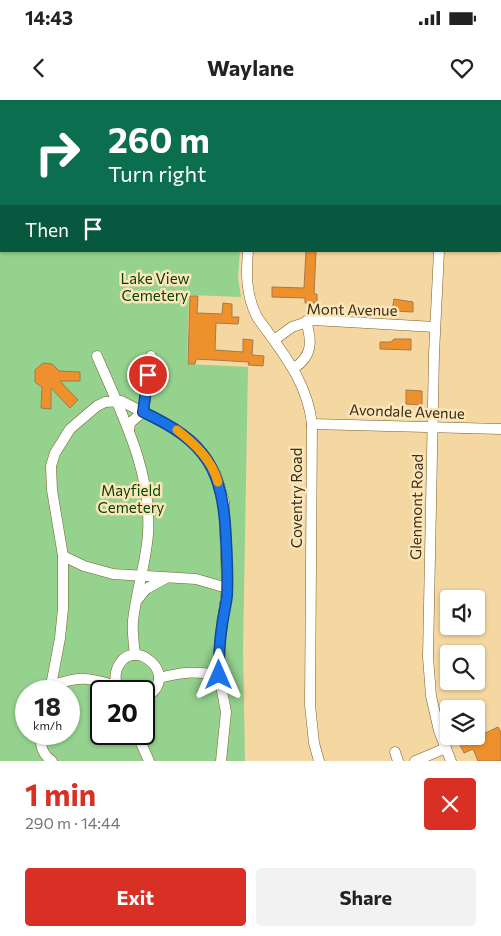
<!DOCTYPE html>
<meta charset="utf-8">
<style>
body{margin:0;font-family:Commissioner,sans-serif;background:#f2f2f2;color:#222;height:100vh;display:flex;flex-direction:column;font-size:19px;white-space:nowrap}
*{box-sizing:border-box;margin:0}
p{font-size:16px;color:#767676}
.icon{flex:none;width:28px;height:28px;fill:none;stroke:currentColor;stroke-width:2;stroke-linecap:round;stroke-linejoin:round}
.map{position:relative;height:661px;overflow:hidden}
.drawer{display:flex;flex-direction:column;background:#fff;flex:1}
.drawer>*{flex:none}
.top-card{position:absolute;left:0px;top:0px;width:501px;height:152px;box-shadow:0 1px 4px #0004;background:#0b6e4f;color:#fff;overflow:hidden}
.controls{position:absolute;left:440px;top:490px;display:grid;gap:10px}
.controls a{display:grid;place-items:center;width:45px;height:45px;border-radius:5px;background:#fff;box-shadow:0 1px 4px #0004;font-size:25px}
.speed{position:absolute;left:15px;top:580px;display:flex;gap:10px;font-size:25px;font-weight:700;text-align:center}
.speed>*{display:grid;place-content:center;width:65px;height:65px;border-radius:50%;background:#fff;box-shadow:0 1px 4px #0004;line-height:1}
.speed small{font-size:12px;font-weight:400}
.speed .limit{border:2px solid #111;border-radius:8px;background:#fff;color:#111}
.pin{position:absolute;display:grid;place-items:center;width:42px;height:42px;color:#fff;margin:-21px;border:2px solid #fff;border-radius:50%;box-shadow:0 1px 5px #0007}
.me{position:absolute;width:55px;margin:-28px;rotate:0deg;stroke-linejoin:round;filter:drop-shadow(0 0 4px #0008)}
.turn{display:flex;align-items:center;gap:18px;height:105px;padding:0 25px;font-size:22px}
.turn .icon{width:65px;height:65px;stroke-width:2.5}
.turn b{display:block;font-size:35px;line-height:42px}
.then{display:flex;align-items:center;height:48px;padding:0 25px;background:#0003;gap:10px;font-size:19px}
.round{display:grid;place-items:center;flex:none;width:52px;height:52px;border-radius:5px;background:#f2f2f2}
.overview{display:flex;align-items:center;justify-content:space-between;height:85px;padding:0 25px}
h1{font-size:30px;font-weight:700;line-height:38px;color:#d93025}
.action{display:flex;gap:10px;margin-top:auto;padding:10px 25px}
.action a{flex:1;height:58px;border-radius:5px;background:#d93025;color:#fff;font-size:20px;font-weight:700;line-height:58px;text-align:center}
.action a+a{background:#f2f2f2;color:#222}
.status{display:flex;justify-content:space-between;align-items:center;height:35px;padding:0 25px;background:#fff;direction:ltr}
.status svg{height:14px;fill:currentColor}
header{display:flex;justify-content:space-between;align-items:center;height:65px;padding:0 25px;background:#fff;font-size:22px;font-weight:700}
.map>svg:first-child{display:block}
</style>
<div class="status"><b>14:43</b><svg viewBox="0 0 49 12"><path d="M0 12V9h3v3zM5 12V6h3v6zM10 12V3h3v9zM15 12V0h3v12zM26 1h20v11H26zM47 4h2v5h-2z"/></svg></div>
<header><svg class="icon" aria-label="back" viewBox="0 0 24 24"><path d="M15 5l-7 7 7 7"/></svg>Waylane<svg class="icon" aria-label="heart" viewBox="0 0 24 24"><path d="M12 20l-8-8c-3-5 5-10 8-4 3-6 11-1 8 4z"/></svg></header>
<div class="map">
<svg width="501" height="661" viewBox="0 0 501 661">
<rect width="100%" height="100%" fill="#f4d7a1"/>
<!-- green -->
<path fill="#94d28e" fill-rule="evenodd" d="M 0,0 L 199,0 L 1,1 L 1,151 L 240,151 L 238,178 L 241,197 L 189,195 L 187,264 L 248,267 L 243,550 L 245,661 L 0,661 ZM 26,591 L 69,591 L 69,634 L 26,634 ZM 101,591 L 144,591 L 144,634 L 101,634 Z"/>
<!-- building -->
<g fill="#ee912c" stroke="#a37851">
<polygon points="306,151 316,151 314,194 317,194 317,203 305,203 305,198 272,197 272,187 304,188"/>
<polygon points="190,196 198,196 197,213 222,214 223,203 232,204 232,217 239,217 238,224 216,223 215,250 243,252 243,239 253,240 252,255 264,256 263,266 248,265 249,262 196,259 195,264 188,264"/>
<polygon points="394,199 413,202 413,212 392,211"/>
<polygon points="394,239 411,239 411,250 380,249 380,242 391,242"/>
<polygon points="43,263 52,264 59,271 80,272 80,281 60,281 78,300 70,308 51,288 51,309 41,308 42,287 35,282 35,270"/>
<polygon points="406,290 422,291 422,305 406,304"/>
<polygon points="498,627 501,632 501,661 478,661 473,649 464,653 460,645"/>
</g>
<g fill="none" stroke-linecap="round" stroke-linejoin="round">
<defs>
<g id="minor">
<polyline points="254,1 254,0"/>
<polyline points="356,1 356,0"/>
<polyline points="450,1 450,0"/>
<path d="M 248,151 C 246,175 246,195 257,217 C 281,251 307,280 312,324 L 310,605 L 314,643 L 319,661"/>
<polyline points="439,151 434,254 428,557 431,596 439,631 451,661"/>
<polyline points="274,240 292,227 313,220 435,227"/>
<path d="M 97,256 C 121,313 152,370 148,434 C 146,463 136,492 133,521 C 132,532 134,544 135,555"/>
<path d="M 294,268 C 313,256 312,241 306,221"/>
<polyline points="312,324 501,329"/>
<polyline points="129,331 130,323 143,312 144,308 151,256"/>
<polyline points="63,456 84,466 113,474 196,479 227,488"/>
<polyline points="138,499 146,489 166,478"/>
<path d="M 159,578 C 183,572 193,571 219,575"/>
<path d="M 52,586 C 79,575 90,578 117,586"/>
<polyline points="50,591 60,538 63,509 63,456 52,390 51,366 55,353 70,329 97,306 105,302 121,301 174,328 194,343 207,359 216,375 224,401 227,488 219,550 219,575 226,612 221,661"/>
<path d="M 121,591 C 116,585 114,577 117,569 C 131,532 185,577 144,598"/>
<path d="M 41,634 C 40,646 42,654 52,661"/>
<polyline points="137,634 149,661"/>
<polyline points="395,652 398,661"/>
<polyline points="415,661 446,648"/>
</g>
</defs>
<!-- minor casing -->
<use href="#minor" stroke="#7a602d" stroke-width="11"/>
<!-- minor -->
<use href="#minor" stroke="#fff" stroke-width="10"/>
</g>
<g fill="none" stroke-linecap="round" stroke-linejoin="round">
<defs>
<path id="route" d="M 148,275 L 143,312 C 207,342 223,369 226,439 C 227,457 228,477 227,496 C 226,506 223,516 222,526 C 219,543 219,559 219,575"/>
</defs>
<!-- route casing -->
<use href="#route" stroke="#114b97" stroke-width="12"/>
<!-- route -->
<use href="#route" stroke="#1a73e8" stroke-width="9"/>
<!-- slow -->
<path stroke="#f59e0b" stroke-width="9" d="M 177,330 C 195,344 212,360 218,382"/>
</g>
<g text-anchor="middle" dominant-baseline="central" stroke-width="5" stroke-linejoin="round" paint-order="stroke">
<!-- park labels -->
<g font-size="15" fill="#054503" stroke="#fde5ba">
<text x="155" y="178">Lake View<tspan x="155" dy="17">Cemetery</tspan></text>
<text x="131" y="390">Mayfield<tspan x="131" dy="17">Cemetery</tspan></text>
</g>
<!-- street labels -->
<g font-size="15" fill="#372c16" stroke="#fde5ba">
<text transform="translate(352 209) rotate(1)">Mont Avenue</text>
<text transform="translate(407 311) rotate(2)">Avondale Avenue</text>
<text transform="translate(296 398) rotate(-90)">Coventry Road</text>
<text transform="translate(416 407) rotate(-89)">Glenmont Road</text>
</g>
</g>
</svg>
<div class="controls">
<a><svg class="icon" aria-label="sound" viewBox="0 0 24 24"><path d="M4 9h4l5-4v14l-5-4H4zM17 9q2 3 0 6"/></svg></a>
<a><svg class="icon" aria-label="search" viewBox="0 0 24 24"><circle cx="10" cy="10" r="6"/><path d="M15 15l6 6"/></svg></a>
<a><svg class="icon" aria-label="layers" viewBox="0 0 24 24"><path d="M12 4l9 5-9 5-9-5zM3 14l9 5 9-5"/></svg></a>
</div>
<div class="speed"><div>18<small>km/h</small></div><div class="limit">20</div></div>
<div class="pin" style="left:148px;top:275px;background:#d93025"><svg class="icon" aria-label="arrive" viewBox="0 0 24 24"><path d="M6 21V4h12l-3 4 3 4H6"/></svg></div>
<svg class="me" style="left:219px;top:575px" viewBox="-20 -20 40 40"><path d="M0-17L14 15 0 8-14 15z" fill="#1a73e8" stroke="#fff" stroke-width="4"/></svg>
<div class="top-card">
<div class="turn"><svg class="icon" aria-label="right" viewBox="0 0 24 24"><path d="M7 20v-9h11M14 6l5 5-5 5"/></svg><div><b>260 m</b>Turn right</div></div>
<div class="then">Then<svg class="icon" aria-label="arrive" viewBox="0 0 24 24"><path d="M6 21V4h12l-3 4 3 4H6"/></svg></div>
</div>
</div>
<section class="drawer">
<div class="overview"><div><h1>1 min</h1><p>290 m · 14:44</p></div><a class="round" style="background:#d93025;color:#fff"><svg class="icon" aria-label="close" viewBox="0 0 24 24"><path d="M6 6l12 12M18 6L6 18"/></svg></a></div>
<div class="action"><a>Exit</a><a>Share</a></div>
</section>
